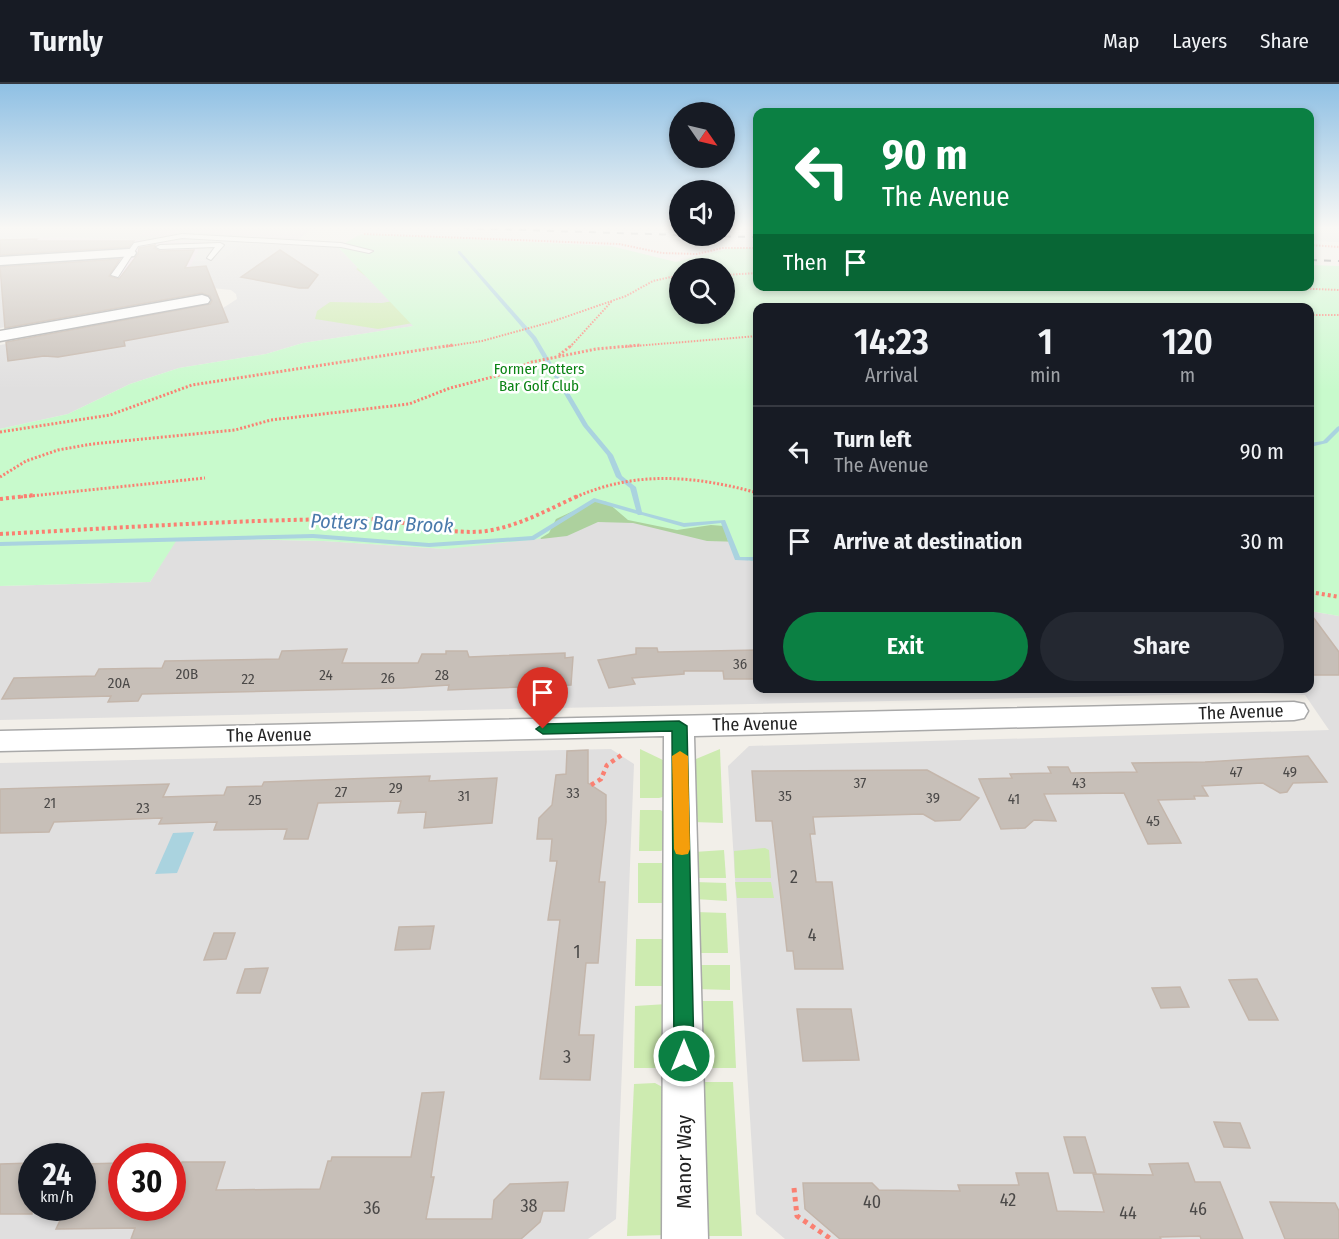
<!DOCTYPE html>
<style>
body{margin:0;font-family:"Fira Sans Condensed",sans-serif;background:#242831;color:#f1f3f6;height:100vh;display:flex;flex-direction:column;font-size:22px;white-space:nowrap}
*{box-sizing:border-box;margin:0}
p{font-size:20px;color:#9ea1a6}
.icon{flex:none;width:33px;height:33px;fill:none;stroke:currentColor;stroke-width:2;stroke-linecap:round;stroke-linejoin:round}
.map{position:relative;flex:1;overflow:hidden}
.panel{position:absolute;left:753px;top:219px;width:561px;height:390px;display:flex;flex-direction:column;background:#171b24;border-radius:12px;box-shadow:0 3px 9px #0003}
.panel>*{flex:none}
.hud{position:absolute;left:753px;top:24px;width:561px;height:183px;border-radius:12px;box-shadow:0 3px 9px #0003;background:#0b8043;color:#fff;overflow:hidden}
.needle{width:39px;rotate:124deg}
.buttons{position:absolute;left:669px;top:18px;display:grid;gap:12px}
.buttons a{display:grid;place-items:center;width:66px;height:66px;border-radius:50%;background:#171b24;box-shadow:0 3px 9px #0003;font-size:30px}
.speed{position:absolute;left:18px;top:1059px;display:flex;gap:12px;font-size:30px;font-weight:700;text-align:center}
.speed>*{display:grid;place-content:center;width:78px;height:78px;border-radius:50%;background:#171b24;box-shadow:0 3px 9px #0003;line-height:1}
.speed small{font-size:15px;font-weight:400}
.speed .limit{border:9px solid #d22;background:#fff;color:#111}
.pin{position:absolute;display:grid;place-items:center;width:51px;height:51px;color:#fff;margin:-62px -26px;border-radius:50% 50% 50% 0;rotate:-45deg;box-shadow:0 0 6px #0007}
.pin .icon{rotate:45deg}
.me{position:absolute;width:66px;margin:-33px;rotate:0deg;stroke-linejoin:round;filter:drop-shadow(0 0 4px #0008)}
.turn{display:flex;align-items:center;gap:21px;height:126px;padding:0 30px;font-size:27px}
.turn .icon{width:78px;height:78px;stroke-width:2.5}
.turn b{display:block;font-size:42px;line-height:51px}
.then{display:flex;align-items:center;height:57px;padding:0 30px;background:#0003;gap:12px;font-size:22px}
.eta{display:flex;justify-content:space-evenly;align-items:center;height:102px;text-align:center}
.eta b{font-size:36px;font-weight:600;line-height:42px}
.cta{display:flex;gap:12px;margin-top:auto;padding:12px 30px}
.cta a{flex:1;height:69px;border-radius:36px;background:#0b8043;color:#fff;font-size:24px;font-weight:600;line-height:69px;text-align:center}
.cta a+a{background:#242831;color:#f1f3f6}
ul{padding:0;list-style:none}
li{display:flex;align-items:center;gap:18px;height:90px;padding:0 30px;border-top:2px solid #363941}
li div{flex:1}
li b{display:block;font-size:22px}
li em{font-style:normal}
header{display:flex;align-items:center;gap:36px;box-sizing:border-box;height:84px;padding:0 30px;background:#171b24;border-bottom:2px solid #363941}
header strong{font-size:28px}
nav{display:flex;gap:33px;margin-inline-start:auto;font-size:21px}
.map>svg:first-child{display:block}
</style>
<header>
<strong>Turnly</strong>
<nav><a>Map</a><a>Layers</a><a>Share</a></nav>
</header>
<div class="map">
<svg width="1339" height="1155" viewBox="0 0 1339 1155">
<rect width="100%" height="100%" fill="#f2efe9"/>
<!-- residential -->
<g fill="#e0dfdf" fill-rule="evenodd">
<polygon points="242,159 338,163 414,242 303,259 266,270 179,284 130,300 68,330 0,345 0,261 209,227 223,224 237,215 236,210 231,206 212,204 0,244 0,199 107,193 193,177 224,175"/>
<polygon points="597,416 711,441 749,477 757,477 758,604 1310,604 1310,527 1339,532 1339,1155 785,1155 756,1130 728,682 749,662 1329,646 1305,611 1260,609 0,636 0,502 150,498 177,454 324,457 446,465"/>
<path d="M 611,665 L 634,680 L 616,1135 L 588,1155 L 0,1155 L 0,679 ZM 32,1072 L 82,1072 L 82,1124 L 32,1124 ZM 122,1072 L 172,1072 L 172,1124 L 122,1124 Z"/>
</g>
<!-- industrial -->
<polygon fill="#ebdbe8" points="147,144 313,144 298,156 344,160 338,163 242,159 224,175 193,177 186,189 0,199 0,156 43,153 133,156"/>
<!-- grass -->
<g fill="#cdebb0">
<polygon points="367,178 431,236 378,245 315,235 317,227 330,218 382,219 398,216 356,185"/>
<polygon points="640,665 665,677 666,712 659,714 640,714"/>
<polygon points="720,665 723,739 693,738 693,678 696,675"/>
<polygon points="640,726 660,726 666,729 667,763 661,767 639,767"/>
<polygon points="765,764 769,766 771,794 735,794 734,767"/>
<polygon points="724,766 726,794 695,794 694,768"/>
<polygon points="638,779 666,779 667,819 638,819"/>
<polygon points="695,798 726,799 727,817 695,815"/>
<polygon points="735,798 771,798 774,814 737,814"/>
<polygon points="696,828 726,829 728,869 697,869"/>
<polygon points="636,855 667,855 667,902 635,902"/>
<polygon points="696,881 730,881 730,906 696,905"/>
<polygon points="697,917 733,917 736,984 698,984"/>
<polygon points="667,920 667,981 656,984 634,984 635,922"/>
<polygon points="697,998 733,998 742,1152 703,1152"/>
<polygon points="655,999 666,1005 667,1151 627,1152 634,1000"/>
</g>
<!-- forest -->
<polygon fill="#add19e" points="611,415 735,435 743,458 707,457 633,439 598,438 567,452 541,455 536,446 586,417"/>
<!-- park -->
<path fill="#c8facc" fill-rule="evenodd" d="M 361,150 L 611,162 L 676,178 L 731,164 L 757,164 L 758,202 L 1310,202 L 1310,181 L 1339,182 L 1339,532 L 1310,527 L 1310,224 L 758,224 L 757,477 C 735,477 728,462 724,442 L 711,441 L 677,446 L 628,436 L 607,418 L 597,416 L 556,435 L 549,449 L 539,455 L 446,465 L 324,457 L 178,454 L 150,498 L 0,502 L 0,345 L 68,330 L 130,300 L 179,284 L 266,270 L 303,259 L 413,242 L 338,163 ZM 680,184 L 724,184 L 724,230 L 680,230 Z"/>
<!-- parking -->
<g fill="#e2e2e2">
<polygon points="0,144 147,144 138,152 171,153 179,147 344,160 338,163 242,159 224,175 193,177 203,158 41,153 0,155"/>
<polygon points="1310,144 1339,144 1339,158 1310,157"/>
</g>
<!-- water -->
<polygon fill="#aad3df" points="194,748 177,789 155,790 173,749"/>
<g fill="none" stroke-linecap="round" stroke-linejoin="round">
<!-- stream -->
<g fill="#aad3df" fill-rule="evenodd">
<polygon points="458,167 460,167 536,253 588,341 613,371 622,392 636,403 642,428 684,439 725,436 740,473 758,473 758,477 735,476 721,439 684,443 642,431 638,431 637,430 595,418 534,456 429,463 313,454 0,462 0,458 313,450 429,459 532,452 594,414 636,426 630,404 616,393 607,371 583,342 532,255 458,169"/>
<polygon points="1339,342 1339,347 1327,359 1310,363 1310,359 1323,357 1337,343"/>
</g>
</g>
<!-- building -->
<g fill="#c7bfb8" stroke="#c4b6ab" stroke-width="1.5">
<polygon points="37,155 35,157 134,157 129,163 0,171 0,156"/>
<polygon points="155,161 154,164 160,167 194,166 185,184 206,182 228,238 124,257 125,262 58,273 44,272 8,277 6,258 210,220 212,217 210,212 202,209 5,244 0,183 120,175 109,192 119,195 138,170 139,164"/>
<polygon points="280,166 318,191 308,204 299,204 241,193"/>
<polygon points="1310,529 1339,568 1339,591 1310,591"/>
<polygon points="636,564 657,564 658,568 758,566 758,595 724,595 723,587 684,587 684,590 632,594 635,600 609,604 598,576 636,570"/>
<polygon points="347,565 342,579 418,579 422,570 446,570 446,567 467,567 469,573 565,569 565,574 573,573 571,601 448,606 449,601 403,604 142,610 138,617 108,618 111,612 2,615 14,594 95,592 99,585 162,584 165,577 279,575 282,567"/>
<polygon points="588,666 588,699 606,711 606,738 599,798 605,798 598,879 586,879 579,951 594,951 590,996 540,995 560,836 548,836 557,777 550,777 552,755 537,755 539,734 552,721 556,691 566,690 567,667"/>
<polygon points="1308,672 1327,698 1293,699 1287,708 1280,709 1263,699 1202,702 1208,712 1194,712 1195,715 1158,716 1181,759 1148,760 1124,709 1044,710 1056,737 1034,736 1025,744 1001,745 979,695 1012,694 1010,690 1051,689 1048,683 1068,683 1071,689 1137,688 1132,679 1205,678"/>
<polygon points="927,686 979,714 960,736 935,737 923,730 813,733 815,750 810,750 816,798 832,798 843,885 795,885 793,867 787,867 772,737 756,737 752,687"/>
<polygon points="430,692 429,697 497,694 492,739 424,744 426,728 398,729 401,717 318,719 308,755 284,755 287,745 214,746 217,738 159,740 162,734 54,738 49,748 0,749 0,705 169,700 163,713 224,711 227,703 262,702 264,698"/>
<polygon points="434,842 430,865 395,866 399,843"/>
<polygon points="214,849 235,849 226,875 204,876"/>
<polygon points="268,884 260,909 237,909 245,885"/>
<polygon points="1257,895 1278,936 1249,936 1229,896"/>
<polygon points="1180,903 1189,923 1161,924 1152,904"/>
<polygon points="797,925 851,925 859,976 803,977"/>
<polygon points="444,1008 431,1093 434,1093 426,1135 492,1135 494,1116 510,1100 568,1098 564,1127 543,1127 540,1138 521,1155 131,1155 135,1144 56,1145 66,1124 82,1124 82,1080 122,1079 122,1124 172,1124 172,1106 182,1078 225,1078 216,1106 320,1105 328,1077 331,1077 332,1073 411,1073 422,1009"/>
<polygon points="1214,1038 1240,1039 1250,1064 1224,1063"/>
<polygon points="1064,1053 1085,1053 1096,1089 1074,1089"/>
<polygon points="32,1079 32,1130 0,1130 0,1080"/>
<polygon points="1188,1079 1195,1098 1220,1098 1243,1155 1201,1155 1200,1152 1160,1153 1161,1155 840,1155 805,1125 803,1099 872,1099 879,1106 960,1107 958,1101 1019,1101 1016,1089 1048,1089 1057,1127 1104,1128 1093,1090 1153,1091 1149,1080"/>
<polygon points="1270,1118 1335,1119 1339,1127 1339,1155 1285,1155"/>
</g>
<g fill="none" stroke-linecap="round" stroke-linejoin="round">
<defs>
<g id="lane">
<polygon points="182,150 341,159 373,167 369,169 341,163 182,154 138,162 118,193 111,191 134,159"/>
<polygon points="220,159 224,161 211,176 207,174 215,163 160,165 156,163 160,161"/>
</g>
<g id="street">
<polygon points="129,165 134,166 136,169 134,172 0,181 0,173"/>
<polygon points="202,211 208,213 210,216 208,219 0,257 0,247"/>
<polygon points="1294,618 1304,620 1308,627 1304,634 1294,636 694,652 708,1155 662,1155 664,652 0,667 0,647"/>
</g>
</defs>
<!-- lane casing -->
<use href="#lane" stroke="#a9a9a9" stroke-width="2"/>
<!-- street casing -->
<use href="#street" stroke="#a9a9a9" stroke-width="3"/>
<!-- path-far4 -->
<g stroke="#fa8072" stroke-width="2" stroke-dasharray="1.5 1.5" stroke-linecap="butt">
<polyline points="364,150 619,160 662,169 697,170 722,164 758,164"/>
<polyline points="1310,161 1339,163"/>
<polyline points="724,191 758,189"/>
<polyline points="1244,202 1339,206"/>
<polyline points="1310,231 1339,231"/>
<polyline points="443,263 482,257 551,238 626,212 653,197 680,191"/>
<polyline points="570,263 612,217"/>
<polyline points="622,263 758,252"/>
</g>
<!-- path-far3 -->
<g stroke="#fa8072" stroke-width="3" stroke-dasharray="2 2" stroke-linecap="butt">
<polyline points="559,271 572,261"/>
<polyline points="0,348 110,331 192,301 453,261"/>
<polyline points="0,393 26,377 58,366 92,360 235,346 271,336 409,320 450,304 500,291 532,278 596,265 640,261"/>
<polyline points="21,413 205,394"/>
<path d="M 576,413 C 637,386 696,392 758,409"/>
</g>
<!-- path-far2 -->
<g stroke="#fa8072" stroke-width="4" stroke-dasharray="3 3" stroke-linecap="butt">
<polyline points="0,415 35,411"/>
<path d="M 0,450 C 121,444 243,435 364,435 C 405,435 446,452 486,447 C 520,442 549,425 580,411"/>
<polyline points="1310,508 1339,513"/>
</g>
<!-- path-far1 -->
<polyline stroke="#fa8072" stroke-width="4.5" stroke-dasharray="4 4" stroke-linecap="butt" points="591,701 601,695 607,681 623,670"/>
<!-- path -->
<polyline stroke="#fa8072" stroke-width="5" stroke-dasharray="4.5 4.5" stroke-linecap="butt" points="794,1104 797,1132 831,1155"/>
<!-- lane -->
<use href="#lane" fill="#fff" fill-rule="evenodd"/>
<!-- street -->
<use href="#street" fill="#fff" fill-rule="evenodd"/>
<!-- rail -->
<g stroke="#707070" stroke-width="2" stroke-dasharray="7 7" stroke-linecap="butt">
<polyline points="463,144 680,151"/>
<polyline points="696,152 758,153"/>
<polyline points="1310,176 1339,177"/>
</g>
</g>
<!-- sky -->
<linearGradient id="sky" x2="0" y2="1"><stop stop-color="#8fc0e4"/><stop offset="0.47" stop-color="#f9f8f5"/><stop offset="1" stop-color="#f9f8f5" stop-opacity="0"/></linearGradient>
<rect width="1339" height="306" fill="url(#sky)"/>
<!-- route -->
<polygon fill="#0b8043" stroke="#07532c" stroke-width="1.5" points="679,637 687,642 694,972 691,979 684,981 677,979 674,972 672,647 543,650 536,645 543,640"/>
<!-- slow -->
<polygon fill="#f59e0b" points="680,667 688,672 690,765 688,770 682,771 676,770 674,765 672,672"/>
<g text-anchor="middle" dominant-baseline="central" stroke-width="5" stroke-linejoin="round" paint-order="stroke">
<!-- far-park labels -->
<g font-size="15" fill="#0c8416" stroke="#fff">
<text x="539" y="285">Former Potters<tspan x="539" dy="17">Bar Golf Club</tspan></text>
</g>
<!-- number labels -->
<g font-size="15" fill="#4b4948">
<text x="740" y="580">36</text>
<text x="187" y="590">20B</text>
<text x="326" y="591">24</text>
<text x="442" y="591">28</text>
<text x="388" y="594">26</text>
<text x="248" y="595">22</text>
<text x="119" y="599">20A</text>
<text x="1236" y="688">47</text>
<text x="1290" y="688">49</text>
<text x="860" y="699">37</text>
<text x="1079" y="699">43</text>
<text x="396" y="704">29</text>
<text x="341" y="708">27</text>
<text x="573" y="709">33</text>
<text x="464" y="712">31</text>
<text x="785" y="712">35</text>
<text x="933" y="714">39</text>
<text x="1014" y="715">41</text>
<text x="255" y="716">25</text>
<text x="50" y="719">21</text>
<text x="143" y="724">23</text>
<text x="1153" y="737">45</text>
</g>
<!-- street labels -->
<g font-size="18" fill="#222" stroke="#fff">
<text transform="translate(1241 628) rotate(-2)">The Avenue</text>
<text transform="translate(755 640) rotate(-1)">The Avenue</text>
<text transform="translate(269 651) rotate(-1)">The Avenue</text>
</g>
<!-- near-number labels -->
<g font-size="18" fill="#4b4948">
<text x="794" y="793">2</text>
<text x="812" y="851">4</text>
<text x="577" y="868">1</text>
<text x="567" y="973">3</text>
<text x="1008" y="1116">42</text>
<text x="872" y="1118">40</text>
<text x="529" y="1122">38</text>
<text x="372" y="1124">36</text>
<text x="1198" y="1125">46</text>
<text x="1128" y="1129">44</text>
</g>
<!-- water labels -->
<g font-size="20" font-style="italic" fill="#4a7aab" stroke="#fff">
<text transform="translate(382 439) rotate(2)">Potters Bar Brook</text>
</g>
<!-- near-street labels -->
<g font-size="21" fill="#222" stroke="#fff">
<text transform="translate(684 1078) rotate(-90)">Manor Way</text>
</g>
</g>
</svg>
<div class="buttons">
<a><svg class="needle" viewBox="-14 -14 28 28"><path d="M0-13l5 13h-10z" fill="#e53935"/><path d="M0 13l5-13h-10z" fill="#9ea1a6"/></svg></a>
<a><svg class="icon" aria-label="sound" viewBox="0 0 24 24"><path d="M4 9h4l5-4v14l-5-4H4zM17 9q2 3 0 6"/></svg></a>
<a><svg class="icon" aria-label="search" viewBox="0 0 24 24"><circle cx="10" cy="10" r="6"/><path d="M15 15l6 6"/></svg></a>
</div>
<div class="speed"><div>24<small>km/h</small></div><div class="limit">30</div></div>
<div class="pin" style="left:543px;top:645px;background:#d93025"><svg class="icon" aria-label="arrive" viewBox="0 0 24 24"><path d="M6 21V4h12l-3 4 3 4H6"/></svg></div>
<svg class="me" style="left:684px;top:972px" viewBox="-20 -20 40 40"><circle r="17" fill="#0b8043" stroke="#fff" stroke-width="3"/><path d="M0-11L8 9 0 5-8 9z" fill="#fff"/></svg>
<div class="hud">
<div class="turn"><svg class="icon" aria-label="left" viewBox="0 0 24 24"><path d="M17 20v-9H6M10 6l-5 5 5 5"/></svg><div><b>90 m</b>The Avenue</div></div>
<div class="then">Then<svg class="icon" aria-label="arrive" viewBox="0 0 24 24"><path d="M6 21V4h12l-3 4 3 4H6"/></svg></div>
</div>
<section class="panel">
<div class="eta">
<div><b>14:23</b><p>Arrival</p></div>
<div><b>1</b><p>min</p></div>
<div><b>120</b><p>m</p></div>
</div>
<ul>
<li><svg class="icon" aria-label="left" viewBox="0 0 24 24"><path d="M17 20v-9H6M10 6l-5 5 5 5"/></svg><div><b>Turn left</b><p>The Avenue</p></div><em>90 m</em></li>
<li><svg class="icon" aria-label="arrive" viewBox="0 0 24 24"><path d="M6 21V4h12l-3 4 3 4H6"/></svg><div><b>Arrive at destination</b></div><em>30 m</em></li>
</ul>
<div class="cta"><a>Exit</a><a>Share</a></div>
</section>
</div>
